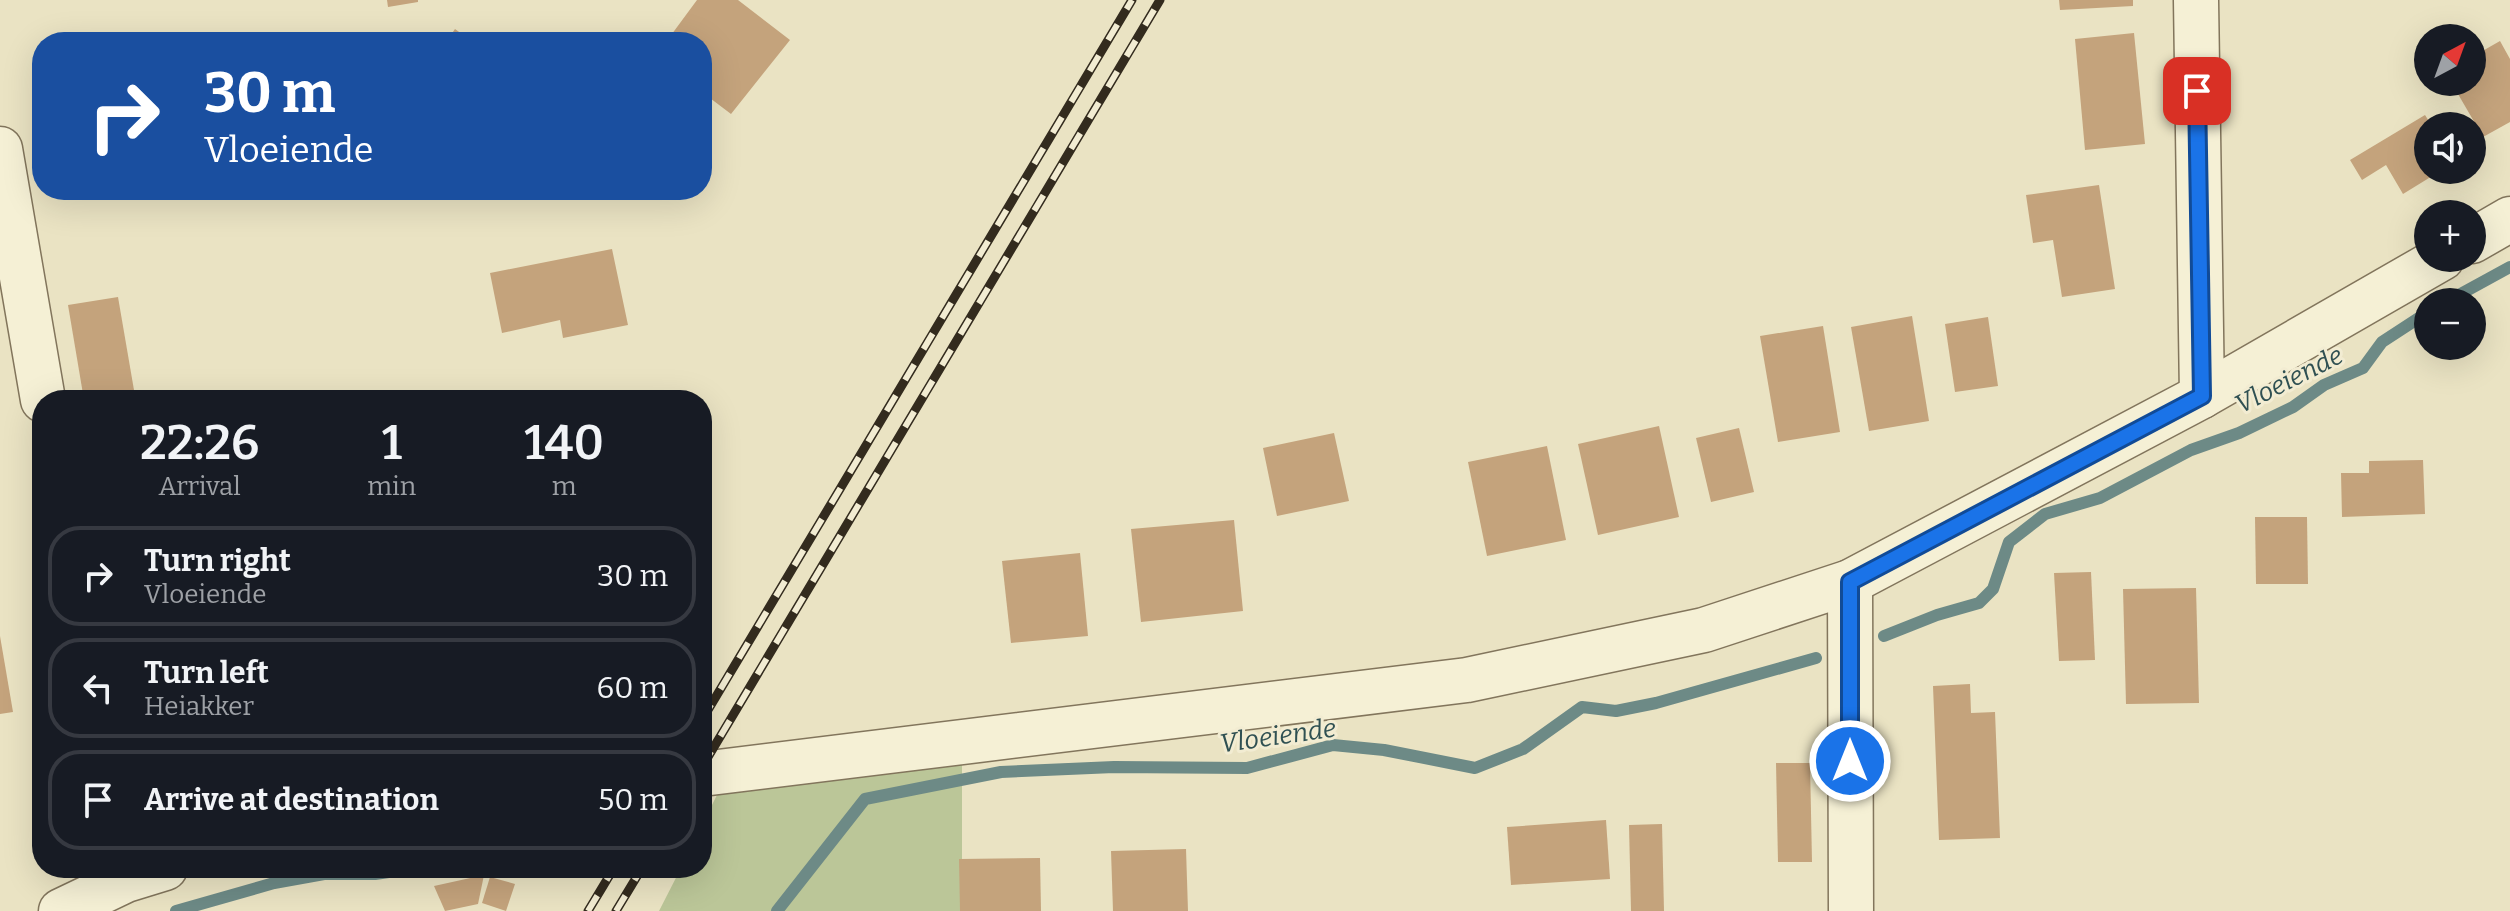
<!DOCTYPE html>
<meta charset="utf-8">
<style>
body{margin:0;font-family:Bitter,serif;background:#242831;color:#f1f3f6;height:100vh;display:flex;flex-direction:column;font-size:30px;white-space:nowrap}
*{box-sizing:border-box;margin:0}
p{font-size:26px;color:#9ea1a6}
.icon{flex:none;width:44px;height:44px;fill:none;stroke:currentColor;stroke-width:2;stroke-linecap:round;stroke-linejoin:round}
.map{position:relative;flex:1;overflow:hidden}
.side{position:absolute;left:32px;top:390px;width:680px;height:488px;display:flex;flex-direction:column;background:#171b24;border-radius:32px;box-shadow:0 8px 32px #0002}
.side>*{flex:none}
.top-card{position:absolute;left:32px;top:32px;width:680px;height:168px;border-radius:32px;box-shadow:0 8px 32px #0002;background:#1a4fa0;color:#fff;overflow:hidden}
.needle{width:52px;rotate:41deg}
.tools{position:absolute;left:2414px;top:24px;display:grid;gap:16px}
.tools a{display:grid;place-items:center;width:72px;height:72px;border-radius:50%;background:#171b24;box-shadow:0 8px 32px #0002;font-size:40px}
.pin{position:absolute;display:grid;place-items:center;width:68px;height:68px;color:#fff;margin:-34px;border-radius:16px;box-shadow:0 4px 12px #0006}
.me{position:absolute;width:88px;margin:-44px;rotate:0deg;stroke-linejoin:round;filter:drop-shadow(0 0 6px #0008)}
.turn{display:flex;align-items:center;gap:28px;height:168px;padding:0 40px;font-size:36px}
.turn .icon{width:104px;height:104px;stroke-width:2.5}
.turn b{display:block;font-size:56px;line-height:68px}
.eta{display:flex;justify-content:space-evenly;align-items:center;height:136px;text-align:center}
.eta b{font-size:48px;font-weight:600;line-height:56px}
ul{padding:0;list-style:none}
li{display:flex;align-items:center;gap:24px;height:100px;margin:0 16px 12px;padding:0 24px;border:4px solid #363941;border-radius:32px}
li div{flex:1}
li b{display:block;font-size:30px}
li em{font-style:normal}
.map>svg:first-child{display:block}
</style>
<div class="map">
<svg width="2510" height="911" viewBox="0 0 2510 911">
<rect width="100%" height="100%" fill="#eae3c3"/>
<!-- green -->
<polygon fill="#bbc698" points="962,761 962,911 659,911 681,868 702,868 702,825 719,791"/>
<g fill="none" stroke-linecap="round" stroke-linejoin="round">
<!-- stream -->
<g stroke="#6d8a86" stroke-width="12">
<polyline points="2446,302 2510,267"/>
<polyline points="1884,636 1937,615 1979,603 1993,589 2009,542 2045,514 2100,498 2191,450 2239,433 2293,407 2324,385 2363,368 2382,342 2428,312"/>
<polyline points="176,911 274,883 324,874 375,874 416,868"/>
<polyline points="777,911 865,799 1001,772 1114,767 1247,768 1333,745 1384,750 1475,768 1523,749 1582,707 1616,711 1656,703 1816,658"/>
</g>
</g>
<!-- building -->
<g fill="#c4a37c">
<polygon points="387,0 418,0 418,2 388,7"/>
<polygon points="697,0 738,0 790,40 731,114 702,92 702,42 666,42"/>
<polygon points="2059,0 2133,0 2133,6 2060,10"/>
<polygon points="455,29 473,42 446,42"/>
<polygon points="2134,33 2145,144 2085,150 2075,39"/>
<polygon points="2500,41 2510,59 2510,122 2483,137 2451,82 2472,82 2472,57"/>
<polygon points="42,73 42,143 40,143 32,74"/>
<polygon points="2425,115 2432,126 2428,126 2428,170 2442,170 2403,194 2386,165 2362,180 2350,160"/>
<polygon points="2099,185 2115,289 2062,297 2053,240 2033,243 2026,195"/>
<polygon points="612,249 628,325 563,338 560,320 502,333 490,273"/>
<polygon points="118,297 135,396 84,400 68,305"/>
<polygon points="1912,316 1929,421 1869,431 1851,327"/>
<polygon points="1988,317 1998,386 1955,392 1945,324"/>
<polygon points="1823,326 1840,432 1778,442 1760,336"/>
<polygon points="1659,426 1679,517 1598,535 1578,444"/>
<polygon points="1739,428 1754,492 1711,502 1696,438"/>
<polygon points="1334,433 1349,501 1277,516 1263,448"/>
<polygon points="1547,446 1566,540 1487,556 1468,462"/>
<polygon points="2423,460 2425,514 2342,517 2341,473 2369,473 2369,461"/>
<polygon points="2255,517 2307,517 2308,584 2256,584"/>
<polygon points="1234,520 1243,611 1141,622 1131,529"/>
<polygon points="1080,553 1088,636 1011,643 1002,561"/>
<polygon points="2091,572 2095,660 2059,661 2054,573"/>
<polygon points="2196,588 2199,703 2126,704 2123,589"/>
<polygon points="0,636 13,712 0,714"/>
<polygon points="1970,684 1971,713 1995,712 2000,838 1939,840 1933,686"/>
<polygon points="1776,763 1810,763 1812,862 1778,862"/>
<polygon points="1606,820 1610,879 1511,885 1507,827"/>
<polygon points="1662,824 1664,911 1631,911 1629,825"/>
<polygon points="1186,849 1188,911 1113,911 1111,851"/>
<polygon points="1040,858 1041,911 960,911 959,859"/>
<polygon points="484,875 478,904 445,911 434,886"/>
<polygon points="490,877 515,884 506,911 482,903"/>
</g>
<g fill="none" stroke-linecap="round" stroke-linejoin="round">
<defs>
<g id="minor">
<polyline points="2196,0 2202,396"/>
<polyline points="0,149 43,400"/>
<polyline points="2472,241 2510,219"/>
<polyline points="1850,582 1851,911"/>
<polyline points="702,774 1467,680 1704,630 1850,582 2202,396 2442,258"/>
<polyline points="61,911 126,880 165,868"/>
</g>
</defs>
<!-- minor casing -->
<use href="#minor" stroke="#82755c" stroke-width="47"/>
<!-- minor -->
<use href="#minor" stroke="#f5f0d5" stroke-width="44"/>
<defs>
<g id="rail">
<polyline points="702,720 1132,0"/>
<polyline points="702,767 1160,0"/>
<polyline points="588,911 614,868"/>
<polyline points="616,911 642,868"/>
</g>
</defs>
<!-- rail casing -->
<use href="#rail" stroke="#332b1e" stroke-width="9"/>
<!-- rail -->
<use href="#rail" stroke="#f2ecd2" stroke-width="6" stroke-dasharray="18" stroke-linecap="butt"/>
</g>
<g fill="none" stroke-linecap="round" stroke-linejoin="round">
<defs>
<polyline id="route" points="1850,761 1850,582 2202,396 2197,91"/>
</defs>
<!-- route casing -->
<use href="#route" stroke="#114b97" stroke-width="20"/>
<!-- route -->
<use href="#route" stroke="#1a73e8" stroke-width="14"/>
</g>
<g text-anchor="middle" dominant-baseline="central" stroke-width="6" stroke-linejoin="round" paint-order="stroke">
<!-- water labels -->
<g font-size="26" font-style="italic" fill="#2f5052" stroke="#f2ecd2">
<text transform="translate(2289 380) rotate(-27)">Vloeiende</text>
<text transform="translate(1278 736) rotate(-8)">Vloeiende</text>
</g>
</g>
</svg>
<div class="tools">
<a><svg class="needle" viewBox="-14 -14 28 28"><path d="M0-13l5 13h-10z" fill="#e53935"/><path d="M0 13l5-13h-10z" fill="#9ea1a6"/></svg></a>
<a><svg class="icon" aria-label="sound" viewBox="0 0 24 24"><path d="M4 9h4l5-4v14l-5-4H4zM17 9q2 3 0 6"/></svg></a>
<a>+</a>
<a>−</a>
</div>
<div class="pin" style="left:2197px;top:91px;background:#d93025"><svg class="icon" aria-label="arrive" viewBox="0 0 24 24"><path d="M6 21V4h12l-3 4 3 4H6"/></svg></div>
<svg class="me" style="left:1850px;top:761px" viewBox="-20 -20 40 40"><circle r="17" fill="#1a73e8" stroke="#fff" stroke-width="3"/><path d="M0-11L8 9 0 5-8 9z" fill="#fff"/></svg>
<div class="top-card">
<div class="turn"><svg class="icon" aria-label="right" viewBox="0 0 24 24"><path d="M7 20v-9h11M14 6l5 5-5 5"/></svg><div><b>30 m</b>Vloeiende</div></div>
</div>
<section class="side">
<div class="eta">
<div><b>22:26</b><p>Arrival</p></div>
<div><b>1</b><p>min</p></div>
<div><b>140</b><p>m</p></div>
</div>
<ul>
<li><svg class="icon" aria-label="right" viewBox="0 0 24 24"><path d="M7 20v-9h11M14 6l5 5-5 5"/></svg><div><b>Turn right</b><p>Vloeiende</p></div><em>30 m</em></li>
<li><svg class="icon" aria-label="left" viewBox="0 0 24 24"><path d="M17 20v-9H6M10 6l-5 5 5 5"/></svg><div><b>Turn left</b><p>Heiakker</p></div><em>60 m</em></li>
<li><svg class="icon" aria-label="arrive" viewBox="0 0 24 24"><path d="M6 21V4h12l-3 4 3 4H6"/></svg><div><b>Arrive at destination</b></div><em>50 m</em></li>
</ul>
</section>
</div>
